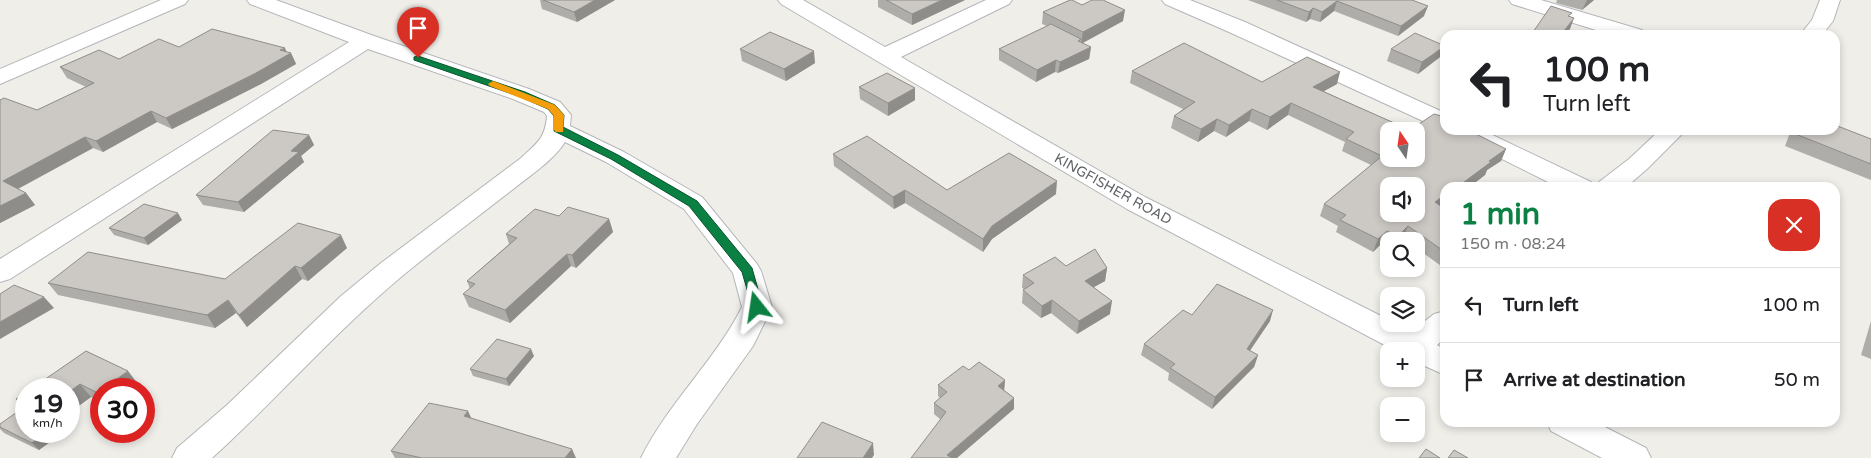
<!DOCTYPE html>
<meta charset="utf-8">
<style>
body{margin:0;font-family:"Varela Round",sans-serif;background:#f6f6f6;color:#202124;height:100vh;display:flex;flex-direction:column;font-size:19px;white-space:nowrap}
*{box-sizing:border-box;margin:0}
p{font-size:16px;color:#757577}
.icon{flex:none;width:28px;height:28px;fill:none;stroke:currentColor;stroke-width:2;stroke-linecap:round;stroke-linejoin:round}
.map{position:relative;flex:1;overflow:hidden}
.side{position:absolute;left:1440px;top:182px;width:400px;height:245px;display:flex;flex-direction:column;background:#fff;border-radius:15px;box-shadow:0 2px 8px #0003}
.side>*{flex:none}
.banner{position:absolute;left:1440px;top:30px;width:400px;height:105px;border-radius:15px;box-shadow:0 2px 8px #0003;background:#fff;color:#202124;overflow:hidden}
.needle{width:32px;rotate:347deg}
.fabs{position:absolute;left:1380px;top:122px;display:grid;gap:10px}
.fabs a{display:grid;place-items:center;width:45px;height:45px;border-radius:10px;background:#fff;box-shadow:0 2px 8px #0003;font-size:25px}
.speed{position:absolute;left:15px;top:378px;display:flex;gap:10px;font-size:25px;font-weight:700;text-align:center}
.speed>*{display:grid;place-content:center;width:65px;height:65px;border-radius:50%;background:#fff;box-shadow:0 2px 8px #0003;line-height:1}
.speed small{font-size:12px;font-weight:400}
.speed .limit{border:8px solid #d22;background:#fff;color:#111}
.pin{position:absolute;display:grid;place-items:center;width:42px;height:42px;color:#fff;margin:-51px -21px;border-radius:50% 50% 50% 0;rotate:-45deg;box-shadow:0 0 5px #0007}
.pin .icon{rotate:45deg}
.me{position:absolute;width:55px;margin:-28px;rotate:345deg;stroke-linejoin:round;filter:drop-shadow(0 0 4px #0008)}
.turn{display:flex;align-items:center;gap:18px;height:105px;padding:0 20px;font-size:22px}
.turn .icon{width:65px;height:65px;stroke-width:2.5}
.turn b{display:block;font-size:35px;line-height:42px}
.round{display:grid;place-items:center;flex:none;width:52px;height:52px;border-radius:15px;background:#f6f6f6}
.overview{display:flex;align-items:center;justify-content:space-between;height:85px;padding:0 20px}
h1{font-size:30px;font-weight:700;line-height:38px;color:#0b8043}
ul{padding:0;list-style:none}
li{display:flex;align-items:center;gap:15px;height:75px;padding:0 20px;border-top:1px solid #e0e0e0}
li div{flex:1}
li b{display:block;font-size:19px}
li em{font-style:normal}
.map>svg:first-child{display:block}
</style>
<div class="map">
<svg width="1871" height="458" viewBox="0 0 1871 458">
<rect width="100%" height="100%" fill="#f0eee9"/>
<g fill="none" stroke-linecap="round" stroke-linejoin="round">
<defs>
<g id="minor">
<polygon points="161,0 188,0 185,4 0,84 0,69"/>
<path d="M 247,0 L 276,0 L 374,36 L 529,89 L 560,102 L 571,115 L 570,126 L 624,152 L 702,197 L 757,264 L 761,271 L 772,307 L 753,346 L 697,424 L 676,458 L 641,458 C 668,403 715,361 742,307 L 733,273 L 684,209 L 606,162 L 565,142 C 553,161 529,176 512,190 C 475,219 437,247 401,277 C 334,333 277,399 212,458 L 172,458 L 177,448 L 227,405 L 341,296 L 381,263 L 521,158 C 537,143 545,139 547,116 L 544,112 L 513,99 L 368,49 L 10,279 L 0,282 L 0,259 L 349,42 L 250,4 Z"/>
<polygon points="778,0 803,0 885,47 986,0 1012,0 1009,4 901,57 1145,197 1389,320 1389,324 1395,324 1411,332 1434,314 1445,311 1445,338 1437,345 1445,349 1445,375 1416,362 1416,351 1396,351 1127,209 781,4"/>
<polygon points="1162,0 1190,0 1245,22 1445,113 1445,129 1436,127 1229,32 1165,4"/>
<polygon points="1509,0 1541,0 1642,30 1645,35 1612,35 1512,4"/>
<polygon points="1820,0 1840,0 1833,21 1822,35 1800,35 1812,20"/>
<polygon points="1464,130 1482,130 1591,182 1595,188 1560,188 1464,140 1461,135"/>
<polygon points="1660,130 1686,130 1647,169 1625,188 1595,188 1599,182 1629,159"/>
<polygon points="1547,422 1595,422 1646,448 1651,458 1602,458 1551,431"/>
</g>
</defs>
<!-- minor casing -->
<use href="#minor" stroke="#b3b6b9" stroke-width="2"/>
<!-- minor -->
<use href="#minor" fill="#fff" fill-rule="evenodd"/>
</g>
<!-- wall -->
<g fill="#afada9">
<polygon points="540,0 615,0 577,22 542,9"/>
<polygon points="878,0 965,0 912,25 878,7"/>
<polygon points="1248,0 1412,0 1424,16 1398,36 1334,11 1320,22 1310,19 1306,22"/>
<polygon points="1557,0 1594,0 1582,10 1556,3"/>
<polygon points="1082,5 1123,21 1082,43 1091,47 1089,59 1058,73 1055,72 1036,82 999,60 999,49 1047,26 1042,24 1043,12"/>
<polygon points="1445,46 1440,57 1418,74 1387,61 1391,49"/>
<polygon points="179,47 287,52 291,53 296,64 261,84 172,129 157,122 103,152 93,148 18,189 26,193 35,205 0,223 0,100 37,110 86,87 67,78 60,67 119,59"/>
<polygon points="740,49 815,63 786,81 742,61"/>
<polygon points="1132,71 1262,82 1337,84 1323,91 1410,130 1445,130 1506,149 1501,161 1487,170 1485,175 1468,188 1445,188 1445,204 1441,206 1445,209 1444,268 1416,248 1416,241 1406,241 1403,239 1401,241 1389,241 1389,247 1382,243 1373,252 1336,232 1338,226 1320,216 1324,204 1371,165 1342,151 1345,142 1288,115 1267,130 1249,121 1226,137 1214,131 1198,142 1171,128 1174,116 1183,109 1130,83"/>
<polygon points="859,87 915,100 888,116 860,99"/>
<polygon points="1791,130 1835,130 1871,139 1871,180 1785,146"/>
<polygon points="309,135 314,145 301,156 304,162 244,212 203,205 196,195"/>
<polygon points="833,154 947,190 1056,194 992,239 983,252 905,203 894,209 834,166"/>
<polygon points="559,216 609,219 613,232 576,268 571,266 510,323 469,307 463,294 470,289 467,281 509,244 506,234"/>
<polygon points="182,220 148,245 114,235 109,228"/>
<polygon points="347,248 308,281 302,279 247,327 236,313 215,328 58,295 48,283 225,279"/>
<polygon points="1066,266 1107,268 1105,281 1094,287 1110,314 1077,334 1051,313 1041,318 1022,303 1023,290 1024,289 1022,288 1023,275"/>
<polygon points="1192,315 1270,321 1250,351 1258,355 1254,367 1212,409 1168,380 1169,373 1141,355 1144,344"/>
<polygon points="1871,321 1871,359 1861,355"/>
<polygon points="86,351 138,384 101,389 101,402 91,397 69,413"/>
<polygon points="534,356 509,386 473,376 470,369"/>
<polygon points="969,370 1005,380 1004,390 1014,398 1014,409 940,419 934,414 934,403 940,398 938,396 938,385"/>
<polygon points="26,392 26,409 16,399"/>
<polygon points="471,418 576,458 395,458 391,451"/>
<polygon points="0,424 26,431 58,431 61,434 39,450 4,433 0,429"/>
</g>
<!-- shaded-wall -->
<g fill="#8f8d8a">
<polygon points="595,0 615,0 577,22 574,12"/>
<polygon points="942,0 965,0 912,25 912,14"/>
<polygon points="1587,0 1594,0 1582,10"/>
<polygon points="1337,1 1334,11 1320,22 1322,12"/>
<polygon points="1428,6 1424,16 1398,36 1401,26"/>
<polygon points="1313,8 1310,19 1306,22 1309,12"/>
<polygon points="1125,10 1123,21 1081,44 1083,32"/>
<polygon points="1574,18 1570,29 1565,35 1561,35"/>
<polygon points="1445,46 1440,57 1418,74 1422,62"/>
<polygon points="1091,47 1089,59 1058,73 1060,62"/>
<polygon points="285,48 288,55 291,53 296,64 261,84 172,129 166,118"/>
<polygon points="814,51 815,63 786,81 784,69"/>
<polygon points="1056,60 1055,72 1036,82 1037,70"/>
<polygon points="1340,72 1337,84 1310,99 1313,87"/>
<polygon points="915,88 915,100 888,116 888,103"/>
<polygon points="1291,103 1288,115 1267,130 1270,117"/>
<polygon points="1252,109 1249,121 1226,137 1229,125"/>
<polygon points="151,111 157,122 103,152 96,141"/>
<polygon points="1217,119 1214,131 1198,142 1201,129"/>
<polygon points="309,135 314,145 301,156 304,162 244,212 238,202 291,151"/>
<polygon points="85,137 93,148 12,192 3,181"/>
<polygon points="1506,149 1501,161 1487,170 1485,175 1468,188 1456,188 1489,161"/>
<polygon points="1057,181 1056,194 992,239 983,252 983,239 992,226"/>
<polygon points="905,190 905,203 894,209 893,197"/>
<polygon points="26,193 35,205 0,223 0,206"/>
<polygon points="1445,195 1445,204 1429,215 1435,202"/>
<polygon points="178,213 182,220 148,245 144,238"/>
<polygon points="609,219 613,232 576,268 572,255"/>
<polygon points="1408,226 1403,239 1401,241 1396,241 1398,236"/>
<polygon points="1387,231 1382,243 1373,252 1378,239"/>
<polygon points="341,235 347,248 308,281 301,268"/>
<polygon points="567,254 571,266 510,323 505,310"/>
<polygon points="295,266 302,279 247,327 239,315"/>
<polygon points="1107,268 1105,281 1083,293 1085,281"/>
<polygon points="44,297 54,308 0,339 0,322"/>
<polygon points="228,300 236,313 215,328 207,315"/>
<polygon points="1052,300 1051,313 1041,318 1042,306"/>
<polygon points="1112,301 1110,314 1077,334 1079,321"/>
<polygon points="1273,310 1270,321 1243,360 1247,349"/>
<polygon points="531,349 534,356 509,386 506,379"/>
<polygon points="1258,355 1254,367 1212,409 1215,397"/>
<polygon points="128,371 138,384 132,389 103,389"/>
<polygon points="1005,380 1004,392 998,386"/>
<polygon points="80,384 91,397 69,413 69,392"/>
<polygon points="101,390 101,397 98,393"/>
<polygon points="1014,398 1014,409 957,458 947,458 947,455"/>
<polygon points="468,411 474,424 464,416"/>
<polygon points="48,431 58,431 61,434 39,450 32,443"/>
<polygon points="873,443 874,455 872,458 863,458"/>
<polygon points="572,449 576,458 565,458"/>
</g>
<!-- building -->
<g fill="#ccc9c5" stroke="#8f8d8a" fill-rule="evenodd">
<polygon points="543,0 595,0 574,12"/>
<polygon points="886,0 942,0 912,14"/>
<polygon points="1070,0 1072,0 1082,5 1092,0 1103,0 1125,10 1083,32 1043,12"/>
<polygon points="1277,0 1412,0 1428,6 1401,26 1337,1 1322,12 1313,8 1309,12"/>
<polygon points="1551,6 1572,13 1568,16 1574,18 1561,35 1531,35"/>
<polygon points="1051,24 1081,39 1078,41 1091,47 1060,62 1056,60 1037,70 999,49"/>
<polygon points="212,29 285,48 280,50 291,53 256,73 166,118 151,111 96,141 85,137 3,181 26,193 0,206 0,100 4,98 37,110 94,83 60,67 99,50 119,59 159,39 179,47"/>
<polygon points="770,32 814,51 784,69 740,49"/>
<polygon points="1415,33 1445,46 1422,62 1391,49"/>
<path d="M 1184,43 L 1262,82 L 1307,57 L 1340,72 L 1313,87 L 1410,130 L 1434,114 L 1445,117 L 1445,130 L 1468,130 L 1506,149 L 1489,161 L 1491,162 L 1456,188 L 1445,188 L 1445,195 L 1435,202 L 1445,209 L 1445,252 L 1408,226 L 1398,236 L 1387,231 L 1378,239 L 1340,220 L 1346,215 L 1324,204 L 1382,156 L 1346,139 L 1354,132 L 1291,103 L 1270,117 L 1252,109 L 1229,125 L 1217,119 L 1201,129 L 1174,116 L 1195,102 L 1132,71 ZM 1389,131 L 1416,131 L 1416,159 L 1389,159 ZM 1389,186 L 1416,186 L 1416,214 L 1389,214 Z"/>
<polygon points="887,73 915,88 888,103 859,87"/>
<polygon points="1835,125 1871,139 1871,164 1793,133 1795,130 1835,130"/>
<polygon points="273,130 309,135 291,151 299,152 238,202 196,195"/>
<polygon points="867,136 947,190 1009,153 1057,181 992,226 983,239 905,190 893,197 833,154"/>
<polygon points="144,204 178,213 144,238 109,228"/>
<polygon points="568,207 609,219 572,255 567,254 505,310 463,294 475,284 467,281 517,238 506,234 535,209 559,216"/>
<polygon points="298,223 341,235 301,268 295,266 239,315 228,300 207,315 48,283 88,252 225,279"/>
<polygon points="1835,230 1838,232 1835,236"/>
<polygon points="1095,249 1107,268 1085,281 1112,301 1079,321 1052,300 1042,306 1023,290 1034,283 1023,275 1055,257 1066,266"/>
<polygon points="1217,284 1273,310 1247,349 1258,355 1215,397 1170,368 1175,364 1144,344 1183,310 1192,315"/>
<polygon points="14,285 44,297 0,322 0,294"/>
<polygon points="497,339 531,349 506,379 470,369"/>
<polygon points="86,351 128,371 103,389 101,389 101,390 98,393 80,384 69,392 69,389 31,389"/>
<polygon points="979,362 1005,380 998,386 1014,398 947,455 952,458 911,458 946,412 934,403 947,392 938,385 963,366 969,370"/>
<polygon points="26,392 26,404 16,399"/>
<polygon points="429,403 468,411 464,416 572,449 565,458 422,458 391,451"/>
<polygon points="20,410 26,413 26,431 48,431 32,443 0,427 0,424"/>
<polygon points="822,422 873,443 863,458 797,458"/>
<polygon points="1426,449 1440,458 1419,458"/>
<polygon points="1454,450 1468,458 1448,458"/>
</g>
<!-- route -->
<polygon fill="#0b8043" stroke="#07532c" points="418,56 525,92 555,105 564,115 563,127 618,155 697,201 752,268 763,307 761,310 753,310 742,272 689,206 611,159 554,131 554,116 548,109 518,96 414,60 414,57"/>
<!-- slow -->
<polygon fill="#f59e0b" points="493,81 555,105 564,115 563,132 556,132 553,129 554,116 548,109 490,86 488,84"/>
<g text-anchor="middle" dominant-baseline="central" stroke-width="4.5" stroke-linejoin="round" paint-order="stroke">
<!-- street labels -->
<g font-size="14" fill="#606467" stroke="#fff">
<text transform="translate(1113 189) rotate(29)">KINGFISHER ROAD</text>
</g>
</g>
</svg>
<div class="fabs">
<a><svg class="needle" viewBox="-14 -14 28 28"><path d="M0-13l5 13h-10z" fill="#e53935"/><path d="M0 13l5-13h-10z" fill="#757577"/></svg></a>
<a><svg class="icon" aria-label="sound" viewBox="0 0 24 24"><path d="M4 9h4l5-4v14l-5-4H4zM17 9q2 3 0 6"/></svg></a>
<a><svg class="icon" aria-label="search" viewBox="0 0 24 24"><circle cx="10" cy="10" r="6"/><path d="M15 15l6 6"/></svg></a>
<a><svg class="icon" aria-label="layers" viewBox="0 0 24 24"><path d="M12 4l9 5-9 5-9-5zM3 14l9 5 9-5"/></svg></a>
<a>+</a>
<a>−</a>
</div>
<div class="speed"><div>19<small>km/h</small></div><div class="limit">30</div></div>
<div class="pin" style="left:418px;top:58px;background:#d93025"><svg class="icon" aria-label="arrive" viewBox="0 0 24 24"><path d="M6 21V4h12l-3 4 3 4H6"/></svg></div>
<svg class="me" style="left:757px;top:307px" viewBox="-20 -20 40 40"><path d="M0-17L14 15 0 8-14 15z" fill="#0b8043" stroke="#fff" stroke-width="4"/></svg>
<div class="banner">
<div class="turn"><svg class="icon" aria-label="left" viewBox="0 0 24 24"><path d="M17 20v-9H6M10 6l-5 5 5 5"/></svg><div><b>100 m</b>Turn left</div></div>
</div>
<section class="side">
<div class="overview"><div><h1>1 min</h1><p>150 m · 08:24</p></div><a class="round" style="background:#d93025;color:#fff"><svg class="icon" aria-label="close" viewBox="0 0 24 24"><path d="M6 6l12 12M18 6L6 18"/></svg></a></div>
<ul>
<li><svg class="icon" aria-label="left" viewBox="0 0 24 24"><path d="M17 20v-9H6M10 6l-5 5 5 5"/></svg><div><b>Turn left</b></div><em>100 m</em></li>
<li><svg class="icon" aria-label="arrive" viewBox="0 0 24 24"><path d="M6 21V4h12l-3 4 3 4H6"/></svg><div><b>Arrive at destination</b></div><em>50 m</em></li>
</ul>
</section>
</div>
